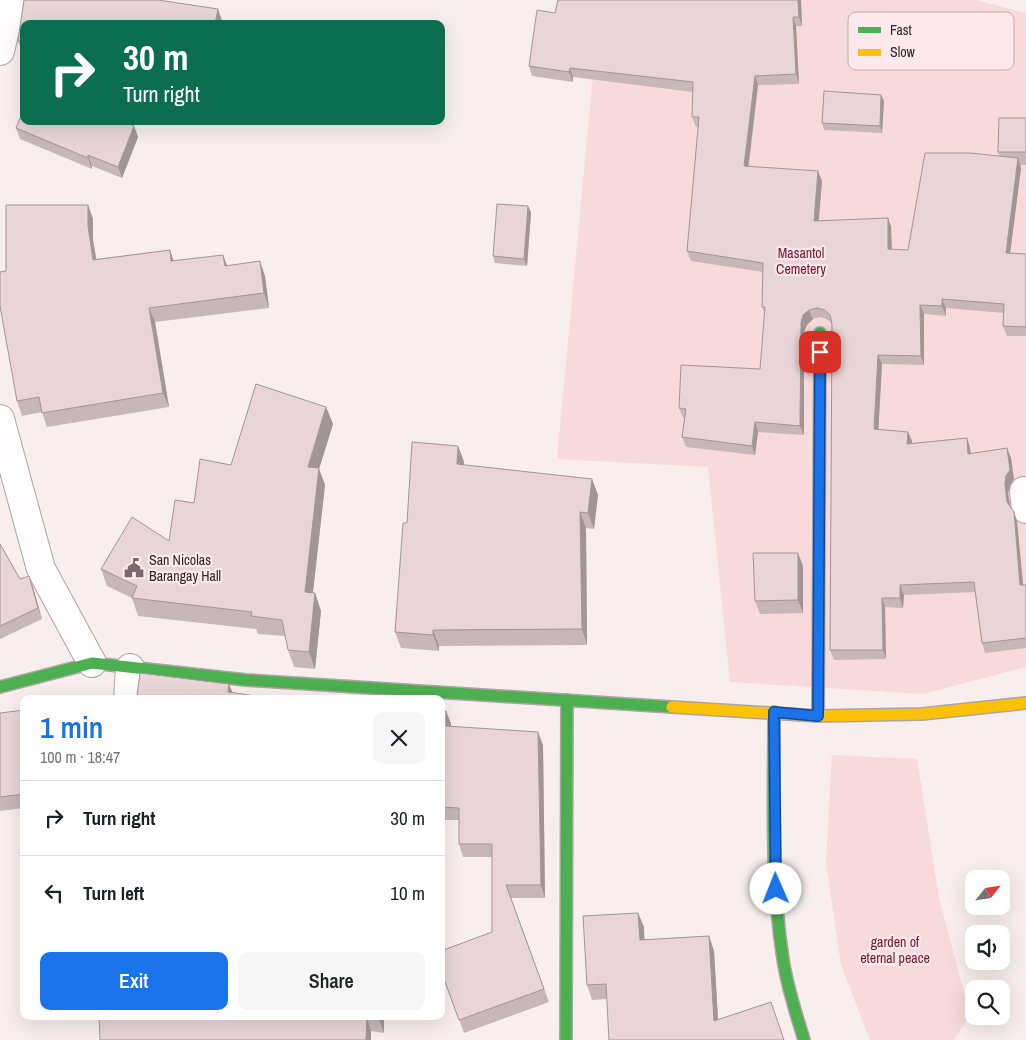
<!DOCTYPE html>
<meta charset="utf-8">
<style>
body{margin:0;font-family:"Archivo Narrow",sans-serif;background:#f6f6f6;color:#202124;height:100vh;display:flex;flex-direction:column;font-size:19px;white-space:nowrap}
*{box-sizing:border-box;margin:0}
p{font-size:16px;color:#757577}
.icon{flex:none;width:28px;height:28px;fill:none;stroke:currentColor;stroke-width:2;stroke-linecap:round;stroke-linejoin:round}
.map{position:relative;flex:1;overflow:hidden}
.panel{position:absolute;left:20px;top:695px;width:425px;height:325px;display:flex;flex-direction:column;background:#fff;border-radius:10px;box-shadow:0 5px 20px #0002}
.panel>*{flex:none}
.top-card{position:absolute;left:20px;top:20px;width:425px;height:105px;border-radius:10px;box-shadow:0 5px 20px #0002;background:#0b6e4f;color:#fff;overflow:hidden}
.needle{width:32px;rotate:60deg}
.controls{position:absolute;left:965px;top:870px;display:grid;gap:10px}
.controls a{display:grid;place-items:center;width:45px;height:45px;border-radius:10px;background:#fff;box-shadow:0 5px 20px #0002;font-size:25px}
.pin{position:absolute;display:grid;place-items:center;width:42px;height:42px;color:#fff;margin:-21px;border-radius:10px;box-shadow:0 2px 8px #0006}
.me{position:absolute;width:55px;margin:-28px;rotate:359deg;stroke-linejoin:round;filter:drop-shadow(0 0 4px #0008)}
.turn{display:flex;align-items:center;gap:18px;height:105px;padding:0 20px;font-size:22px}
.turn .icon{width:65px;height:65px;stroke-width:2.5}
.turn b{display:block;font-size:35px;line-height:42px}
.round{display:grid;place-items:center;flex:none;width:52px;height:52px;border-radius:10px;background:#f6f6f6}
.head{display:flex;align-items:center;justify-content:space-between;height:85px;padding:0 20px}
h1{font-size:30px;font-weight:600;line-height:38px;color:#1a73e8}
.action{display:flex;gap:10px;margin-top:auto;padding:10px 20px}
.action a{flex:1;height:58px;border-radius:10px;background:#1a73e8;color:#fff;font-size:20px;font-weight:600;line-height:58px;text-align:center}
.action a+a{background:#f6f6f6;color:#202124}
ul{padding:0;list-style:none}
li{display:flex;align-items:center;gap:15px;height:75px;padding:0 20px;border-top:1px solid #e0e0e0}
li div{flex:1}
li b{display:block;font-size:19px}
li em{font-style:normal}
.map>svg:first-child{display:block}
</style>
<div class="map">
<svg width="1026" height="1040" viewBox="0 0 1026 1040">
<rect width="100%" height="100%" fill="#f8eeee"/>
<!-- green -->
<g fill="#f8d9dc">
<polygon points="600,0 976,0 1026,13 1026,667 923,694 730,682 708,467 557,459"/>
<polygon points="832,755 917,759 939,898 970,1015 954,1040 870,1040 841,965 826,862"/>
</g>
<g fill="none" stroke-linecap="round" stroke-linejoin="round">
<defs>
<g id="street">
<polyline points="0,51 12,0"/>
<polyline points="0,419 41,569 92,663"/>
<polyline points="1024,491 1026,509"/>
<polyline points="128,699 130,668"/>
</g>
<g id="fast">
<polyline points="0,687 92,663 246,680 672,707"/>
<path d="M 774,712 C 774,794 770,877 783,959 C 787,987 796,1013 804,1040"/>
<polyline points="818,716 820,333"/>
<polyline points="566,1040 567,700"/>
</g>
<polyline id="slow" points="672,707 818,716 922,714 1026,703"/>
</defs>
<!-- street casing -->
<use href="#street" stroke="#aea4a4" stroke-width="30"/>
<!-- fast casing -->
<use href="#fast" stroke="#aea4a4" stroke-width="14"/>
<!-- slow casing -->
<use href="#slow" stroke="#aea4a4" stroke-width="14"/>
<!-- street -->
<use href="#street" stroke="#fefcfc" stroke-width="28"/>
<!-- fast -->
<use href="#fast" stroke="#4caf50" stroke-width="11"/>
<!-- slow -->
<use href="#slow" stroke="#ffc107" stroke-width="11"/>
</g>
<!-- wall -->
<g fill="#c7b7b9">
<polygon points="24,0 158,0 218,9 223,24 24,24 24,56 18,41"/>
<polygon points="801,0 802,26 796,26 799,84 758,85 749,166 822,181 818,221 888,218 891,227 892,249 908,250 1000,156 998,152 1026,118 1026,165 1020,165 1021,168 1010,253 1026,254 1026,336 1007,336 1003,326 1004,313 946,308 946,316 924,314 924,365 882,364 878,429 912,441 911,444 967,438 970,448 971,454 1007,448 1011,458 1014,479 1010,485 1008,493 1010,506 1014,512 1017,521 1023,585 1026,585 1026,648 985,653 982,643 975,592 904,595 903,608 885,607 886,659 834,660 830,650 832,324 828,320 821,317 813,319 807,325 804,332 804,435 758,432 755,455 686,447 682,437 684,418 683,418 679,408 760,369 765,315 762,307 763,272 691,261 687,251 698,127 696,127 692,117 693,92 573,77 573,82 532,76 529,66 555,13"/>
<polygon points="884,101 882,133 824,130 822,123"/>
<polygon points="134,126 138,137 122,178 92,166 92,169 20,139 16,128"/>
<polygon points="88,205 93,219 93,240 96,259 170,250 173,261 227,266 265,276 269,308 155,322 169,407 47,427 42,412 22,416 17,401 6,271"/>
<polygon points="528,206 531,213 527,266 495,263 493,256"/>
<polygon points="326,407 333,424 319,469 325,485 313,593 315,593 321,611 315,669 294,667 288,650 285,636 258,634 256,629 138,616 132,598 107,586 101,569 169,541 194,503 231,465"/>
<polygon points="458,446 464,462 464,465 592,479 598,495 594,529 586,528 587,645 439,646 439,651 401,648 395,632 407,523"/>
<polygon points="0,544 20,579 29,576 42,619 0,639"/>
<polygon points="803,566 803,613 760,614 755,601"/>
<polygon points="24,710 24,808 0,811 0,713"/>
<polygon points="441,711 446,711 451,724 451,727 543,745 545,898 511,898 549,1002 464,1033 441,971 492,932 492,857 463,857 459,844 459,820 441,820"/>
<polygon points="638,913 644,927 644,940 709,936 714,951 718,1020 785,1040 607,999 592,1000 587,985"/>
<polygon points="384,1016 384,1033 371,1031 100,1040"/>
</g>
<!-- shaded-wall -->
<g fill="#a29596">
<polygon points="798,0 801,0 802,26 799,17"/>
<polygon points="218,9 223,24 215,24"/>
<polygon points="793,17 796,26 799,84 796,74"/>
<polygon points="570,68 573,77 573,82 569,72"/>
<polygon points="755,76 758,85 747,175 744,166"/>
<polygon points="881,95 884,101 882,133 880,126"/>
<polygon points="134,126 138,137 122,178 118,167"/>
<polygon points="88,155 92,166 92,169 88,158"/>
<polygon points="1018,158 1021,168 1009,262 1006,253"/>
<polygon points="818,171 822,181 818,231 814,221"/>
<polygon points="88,205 93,219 93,240 99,274 93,260 88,226"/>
<polygon points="528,206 531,213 527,266 524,259"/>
<polygon points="888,218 891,227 892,258 888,249"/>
<polygon points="170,250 175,265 171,261"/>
<polygon points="223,255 229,270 225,266"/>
<polygon points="260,261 265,276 269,308 264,293"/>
<polygon points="942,299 946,308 946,316 942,306"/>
<polygon points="920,305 924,314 924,365 921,356"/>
<polygon points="149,308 155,322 169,407 163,393"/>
<polygon points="809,310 813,319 807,325 804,332 804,435 800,426 801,323 803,315"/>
<polygon points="878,355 882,364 878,438 874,429"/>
<polygon points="326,407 333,424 319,469 325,485 311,609 305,592 308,467"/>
<polygon points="755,422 758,432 755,455 752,446"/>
<polygon points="908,432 912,441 910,454 907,444"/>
<polygon points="967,438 970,448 972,464 968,454"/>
<polygon points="458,446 464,462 463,480 457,464"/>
<polygon points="1007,448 1011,458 1014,479 1010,485 1008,493 1011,511 1007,502 1005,483"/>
<polygon points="592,479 598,495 594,529 588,513"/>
<polygon points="580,512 586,528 587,645 582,629"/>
<polygon points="1014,512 1017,521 1024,595 1020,585"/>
<polygon points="798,553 803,566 803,613 798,600"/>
<polygon points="29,576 33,587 42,619 38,608"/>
<polygon points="900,585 904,595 903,608 900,598"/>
<polygon points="315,593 321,611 315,669 309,652"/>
<polygon points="882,598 885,607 886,659 883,650"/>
<polygon points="433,630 439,646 439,651 433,635"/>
<polygon points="229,684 234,696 228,692"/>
<polygon points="446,711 451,724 450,739 446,726"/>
<polygon points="538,732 543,745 545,898 541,885"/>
<polygon points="638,913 644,927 645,955 640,940"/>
<polygon points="709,936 714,951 719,1035 714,1021"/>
<polygon points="379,1016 384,1016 384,1033 379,1019"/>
<polygon points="367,1018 371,1031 371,1040 366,1040"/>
</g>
<!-- building -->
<g fill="#e7d5d7" stroke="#a29596">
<polygon points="24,0 158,0 218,9 215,24 24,24 24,42 18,41"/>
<polygon points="558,0 798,0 799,17 793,17 796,74 755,76 744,166 818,171 814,221 888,218 888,249 908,250 925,153 970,153 1018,158 1006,253 1026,254 1026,327 1003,326 1004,304 942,299 942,306 920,305 921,356 878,355 874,429 908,432 907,444 967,438 968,454 1007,448 1010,470 1006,476 1005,483 1007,502 1014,512 1020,585 1026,585 1026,638 982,643 974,582 900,585 900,598 882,598 883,650 830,650 832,324 830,315 825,310 817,308 809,310 803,315 801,323 800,426 755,422 752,446 682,437 686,409 679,408 681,365 760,369 765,307 762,307 763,263 687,251 699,117 692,117 693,82 570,68 569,72 529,66 537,10 555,13"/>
<polygon points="824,91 881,95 880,126 822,123"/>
<polygon points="24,108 24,121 122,121 134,126 118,167 88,155 88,158 16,128"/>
<polygon points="999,118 1026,118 1026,152 998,152"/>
<polygon points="497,204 528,206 524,259 493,256"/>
<polygon points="6,205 88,205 88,226 93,260 170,250 171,261 223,255 225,266 260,261 264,293 149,308 163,393 42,413 39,397 17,401 0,306 0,272 6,271"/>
<polygon points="256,384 326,407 308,467 319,468 305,592 315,593 309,652 288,650 282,620 251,616 252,612 132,598 137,586 101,569 132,517 169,541 175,500 194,503 200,459 231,465"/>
<polygon points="412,442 458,446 457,464 592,479 588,513 580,512 582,629 433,630 433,635 395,632 403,523 407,523"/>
<polygon points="0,544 20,579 29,576 38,608 0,626"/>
<polygon points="753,553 798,553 798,600 755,601"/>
<polygon points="140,673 229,684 228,692 276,699 133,699 137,695"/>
<polygon points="24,710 24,779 22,780 24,794 0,797 0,713"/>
<polygon points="441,711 446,711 446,726 538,732 541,885 506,885 544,989 459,1020 441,971 441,951 492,932 492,844 459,844 459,808 441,807"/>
<polygon points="638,913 640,940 709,936 714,1021 771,1002 784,1040 609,1040 606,984 587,985 583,916"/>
<polygon points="99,1016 379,1016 379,1019 367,1018 366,1040 100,1040"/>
</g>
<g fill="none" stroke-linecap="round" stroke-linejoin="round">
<defs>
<polyline id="route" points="776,889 774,712 818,716 820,352"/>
</defs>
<!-- route casing -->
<use href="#route" stroke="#114b97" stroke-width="12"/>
<!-- route -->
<use href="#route" stroke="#1a73e8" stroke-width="9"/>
</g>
<!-- icons -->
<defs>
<symbol id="civic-bare" viewBox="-9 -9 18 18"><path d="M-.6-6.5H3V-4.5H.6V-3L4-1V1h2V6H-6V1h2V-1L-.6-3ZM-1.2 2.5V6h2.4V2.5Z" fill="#776b6d" stroke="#fde9eb" stroke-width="2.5" paint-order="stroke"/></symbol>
</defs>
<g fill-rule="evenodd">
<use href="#civic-bare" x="120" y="554" width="28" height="28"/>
</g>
<g text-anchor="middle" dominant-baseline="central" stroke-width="4.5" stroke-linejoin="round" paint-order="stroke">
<!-- park labels -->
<g font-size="14" fill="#75132f" stroke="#fde9eb">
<text x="801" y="253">Masantol<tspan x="801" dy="16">Cemetery</tspan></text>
<text x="895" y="942">garden of<tspan x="895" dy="16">eternal peace</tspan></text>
</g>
<!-- poi labels -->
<g font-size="14" fill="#322527" stroke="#fde9eb" text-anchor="start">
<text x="149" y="560">San Nicolas<tspan x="149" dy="16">Barangay Hall</tspan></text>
</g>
</g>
<!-- legend -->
<rect x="848" y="12" width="166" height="58" rx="8" fill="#fde9eb" stroke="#c0aeb0" stroke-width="1"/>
<rect x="858" y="27" width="23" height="6" fill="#4caf50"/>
<rect x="858" y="49" width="23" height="7" fill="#ffc107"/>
<g font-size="14" fill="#322527">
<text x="890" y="35">Fast</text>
<text x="890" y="57">Slow</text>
</g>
</svg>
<div class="controls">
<a><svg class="needle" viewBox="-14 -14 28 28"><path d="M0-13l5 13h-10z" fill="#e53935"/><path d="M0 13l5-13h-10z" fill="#757577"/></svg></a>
<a><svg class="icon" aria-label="sound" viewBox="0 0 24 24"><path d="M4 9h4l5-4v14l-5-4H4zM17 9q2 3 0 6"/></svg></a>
<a><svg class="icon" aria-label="search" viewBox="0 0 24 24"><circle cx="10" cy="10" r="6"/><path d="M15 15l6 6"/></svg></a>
</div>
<div class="pin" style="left:820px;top:352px;background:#d93025"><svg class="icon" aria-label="arrive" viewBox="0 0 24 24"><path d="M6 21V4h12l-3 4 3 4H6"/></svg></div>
<svg class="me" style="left:776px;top:889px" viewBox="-20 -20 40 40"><circle r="19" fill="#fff"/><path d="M0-13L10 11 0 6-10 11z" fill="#1a73e8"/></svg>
<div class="top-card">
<div class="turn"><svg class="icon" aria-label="right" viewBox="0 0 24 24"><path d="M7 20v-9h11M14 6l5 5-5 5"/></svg><div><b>30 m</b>Turn right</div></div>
</div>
<section class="panel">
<div class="head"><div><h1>1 min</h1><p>100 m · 18:47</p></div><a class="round"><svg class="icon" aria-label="close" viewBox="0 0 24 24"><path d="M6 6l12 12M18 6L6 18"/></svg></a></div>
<ul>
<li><svg class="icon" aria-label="right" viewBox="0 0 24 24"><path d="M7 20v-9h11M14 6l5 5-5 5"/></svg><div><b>Turn right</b></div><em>30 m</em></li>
<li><svg class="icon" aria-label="left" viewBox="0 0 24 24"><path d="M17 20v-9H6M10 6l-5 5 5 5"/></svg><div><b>Turn left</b></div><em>10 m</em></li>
</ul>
<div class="action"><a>Exit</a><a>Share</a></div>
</section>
</div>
